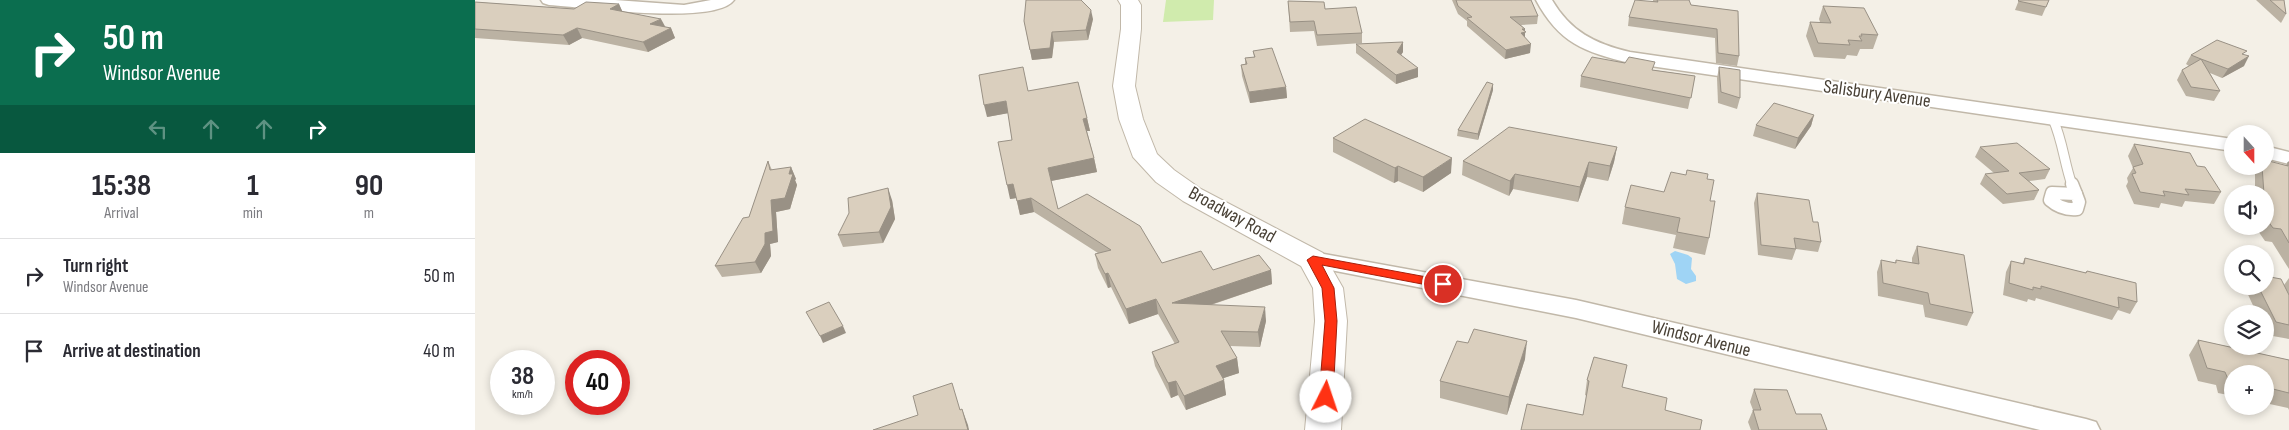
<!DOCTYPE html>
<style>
body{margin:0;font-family:"Sofia Sans Condensed",sans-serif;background:#f7f7f7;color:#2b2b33;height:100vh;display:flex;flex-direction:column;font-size:19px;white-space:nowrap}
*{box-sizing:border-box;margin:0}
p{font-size:16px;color:#7c7c81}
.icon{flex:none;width:28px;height:28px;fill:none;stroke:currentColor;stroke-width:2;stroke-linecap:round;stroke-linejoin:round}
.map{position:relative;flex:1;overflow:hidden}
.details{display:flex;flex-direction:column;background:#fff;width:475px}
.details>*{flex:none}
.top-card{background:#0b6e4f;color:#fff;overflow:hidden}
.needle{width:32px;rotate:159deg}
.fabs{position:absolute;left:1749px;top:125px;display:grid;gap:10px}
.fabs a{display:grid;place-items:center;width:50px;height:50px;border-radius:50%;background:#fff;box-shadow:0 2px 8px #0003;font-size:25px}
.speed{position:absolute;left:15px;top:350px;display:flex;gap:10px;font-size:25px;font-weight:700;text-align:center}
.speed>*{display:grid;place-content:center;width:65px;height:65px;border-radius:50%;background:#fff;box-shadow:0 2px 8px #0003;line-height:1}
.speed small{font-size:12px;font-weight:400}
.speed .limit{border:8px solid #d22;background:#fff;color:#111}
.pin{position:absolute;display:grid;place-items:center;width:42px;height:42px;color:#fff;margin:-21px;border:2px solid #fff;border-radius:50%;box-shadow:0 1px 5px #0007}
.me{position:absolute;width:55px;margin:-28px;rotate:4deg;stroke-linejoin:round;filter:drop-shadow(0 0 4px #0008)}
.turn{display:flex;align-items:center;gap:18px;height:105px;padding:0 20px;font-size:22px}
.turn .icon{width:65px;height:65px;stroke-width:2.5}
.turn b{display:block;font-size:35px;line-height:42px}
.lanes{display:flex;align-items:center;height:48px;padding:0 20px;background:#0003;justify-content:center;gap:25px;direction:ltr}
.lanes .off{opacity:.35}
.eta{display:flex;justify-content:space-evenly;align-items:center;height:85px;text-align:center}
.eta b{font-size:30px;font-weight:700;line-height:35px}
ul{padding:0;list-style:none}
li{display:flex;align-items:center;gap:15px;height:75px;padding:0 20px;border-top:1px solid #e1e1e2}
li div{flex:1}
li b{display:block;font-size:19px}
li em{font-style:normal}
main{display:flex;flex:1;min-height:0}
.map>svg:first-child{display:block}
</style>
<main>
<section class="details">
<div class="top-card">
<div class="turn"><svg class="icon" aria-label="right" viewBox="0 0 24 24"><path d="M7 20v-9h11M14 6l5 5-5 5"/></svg><div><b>50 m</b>Windsor Avenue</div></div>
<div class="lanes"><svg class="icon off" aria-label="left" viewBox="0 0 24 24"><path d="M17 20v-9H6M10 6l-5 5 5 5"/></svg><svg class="icon off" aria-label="ahead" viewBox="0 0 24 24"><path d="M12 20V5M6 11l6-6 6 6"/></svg><svg class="icon off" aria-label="ahead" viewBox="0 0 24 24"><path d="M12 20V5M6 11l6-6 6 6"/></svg><svg class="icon" aria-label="right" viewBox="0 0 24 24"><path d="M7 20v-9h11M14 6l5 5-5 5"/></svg></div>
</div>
<div class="eta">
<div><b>15:38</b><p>Arrival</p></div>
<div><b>1</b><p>min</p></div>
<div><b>90</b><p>m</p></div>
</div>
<ul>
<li><svg class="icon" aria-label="right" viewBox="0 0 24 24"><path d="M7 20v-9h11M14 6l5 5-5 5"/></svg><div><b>Turn right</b><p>Windsor Avenue</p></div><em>50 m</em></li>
<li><svg class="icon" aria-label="arrive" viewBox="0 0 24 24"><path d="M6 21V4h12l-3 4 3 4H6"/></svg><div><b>Arrive at destination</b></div><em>40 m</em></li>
</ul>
</section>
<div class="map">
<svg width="1814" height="430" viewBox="0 0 1814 430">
<rect width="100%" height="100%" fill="#f4f0e7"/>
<!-- green -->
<polygon fill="#d0ebad" points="691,0 739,0 738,20 688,22"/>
<!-- water -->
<polygon fill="#9fd4f5" points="1200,251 1213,255 1217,258 1216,269 1221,276 1221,281 1211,284 1202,279 1200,264 1195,254"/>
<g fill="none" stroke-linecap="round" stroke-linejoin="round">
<defs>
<path id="service-far1" d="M 1578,119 C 1588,142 1589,162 1597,185"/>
<g id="service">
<polyline points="1597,184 1601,194"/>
<path d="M 1577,193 L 1601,194 L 1604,202 L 1602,209 C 1591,210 1583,207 1575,200 Z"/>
</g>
<g id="minor">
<path d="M 66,0 L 140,0 L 209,5 L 236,0 L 259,0 C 241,26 107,7 74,5 L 68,3 Z"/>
<path d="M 1061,0 L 1077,0 C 1095,31 1120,44 1155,52 L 1758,139 L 1758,151 L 1155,63 C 1109,52 1084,43 1061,0 Z"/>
<polygon points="1790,146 1814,152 1814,164 1790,158"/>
<polygon points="838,252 1101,300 1611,419 1621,422 1625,430 1565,430 1101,318 830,265 826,260 830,255"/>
</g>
<polygon id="tertiary" points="643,0 663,0 666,5 666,29 660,86 668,119 682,154 699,170 726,189 848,253 868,288 872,321 866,430 830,430 840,321 838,288 826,266 708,201 681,182 658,157 644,119 638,86 646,29 646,5"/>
</defs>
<!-- service-far1 casing -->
<use href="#service-far1" stroke="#c1b8a9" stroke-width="11"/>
<!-- service casing -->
<use href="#service" stroke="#c1b8a9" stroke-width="15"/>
<!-- minor casing -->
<use href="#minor" stroke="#c1b8a9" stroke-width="3"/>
<!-- tertiary casing -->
<use href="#tertiary" stroke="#c1b8a9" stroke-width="2"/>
<!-- service-far1 -->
<use href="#service-far1" stroke="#fff" stroke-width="9"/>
<!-- service -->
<use href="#service" stroke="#fff" stroke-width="12"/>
<!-- minor -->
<use href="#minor" fill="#fff" fill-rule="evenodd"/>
<!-- tertiary -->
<use href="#tertiary" fill="#fff" fill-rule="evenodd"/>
</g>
<!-- wall -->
<g fill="#bbb2a3">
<polygon points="977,0 1056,0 1063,16 1062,24 1046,25 1050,29 1050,38 1055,53 1030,59 992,26 992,21 983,14"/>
<polygon points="1178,0 1214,0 1216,5 1263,11 1264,56 1262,66 1241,63 1240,38 1153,26 1154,17 1178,2"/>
<polygon points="1544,0 1574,0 1567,16 1540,10"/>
<polygon points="1781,0 1809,0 1811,14 1806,23"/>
<polygon points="813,1 850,9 887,33 887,43 842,46 839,31 815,32"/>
<polygon points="0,2 99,9 144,4 147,11 190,27 196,28 200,38 173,52 107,38 94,45 0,38"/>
<polygon points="1348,6 1403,35 1398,49 1385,49 1382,56 1372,55 1370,59 1339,57 1331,36 1335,22 1345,22 1344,19"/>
<polygon points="618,19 613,40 579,42 577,58 557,60 549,21"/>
<polygon points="881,44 928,52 926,55 943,77 921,84 881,53"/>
<polygon points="778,51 811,87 812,98 775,103 767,76 766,65 770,64 770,58 779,57"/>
<polygon points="1716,55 1770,55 1769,66 1747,78 1735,73 1745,91 1739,101 1711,96 1702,80 1707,70 1714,66 1711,64"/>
<polygon points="1244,67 1265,98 1262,109 1243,103 1242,78"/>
<polygon points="1179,70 1220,76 1213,109 1105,87 1106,76"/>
<polygon points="1018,84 1018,90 1003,140 982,136 983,130"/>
<polygon points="553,91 612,118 615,131 612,131 619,158 622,172 576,181 583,209 687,263 738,270 796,270 797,284 736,305 791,321 785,347 755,346 762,358 764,373 748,378 749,380 751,395 711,410 703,395 696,398 680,366 677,352 700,344 683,314 654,324 636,287 633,288 623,268 620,254 623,253 559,212 545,215 541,198 535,199 537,140 533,113 512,117"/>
<polygon points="1339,115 1336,126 1320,149 1278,136 1281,125"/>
<polygon points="858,138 976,173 948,192 923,181 919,183 858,152"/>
<polygon points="1659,144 1722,166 1746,192 1739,204 1710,201 1707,207 1686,203 1684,208 1659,204 1651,186 1653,182 1652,178 1658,168 1653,156"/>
<polygon points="1142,147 1139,162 1133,181 1112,177 1103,202 1038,189 1034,196 987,175 988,161"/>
<polygon points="1505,147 1575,169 1570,179 1554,181 1564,190 1559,200 1528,204 1505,184 1510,174 1519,173 1500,157"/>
<polygon points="293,161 297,170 316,167 321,179 320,180 322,185 315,209 301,212 303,242 295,244 296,256 286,273 247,277 240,266 274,217"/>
<polygon points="1813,162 1814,162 1814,269 1797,242 1790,241 1781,228 1781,226 1790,226 1790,194 1780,194 1780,171 1783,166 1811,165"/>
<polygon points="1232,179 1235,201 1234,238 1230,255 1198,248 1201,235 1147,224 1150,207 1189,192"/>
<polygon points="1282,193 1338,222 1346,242 1343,252 1321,249 1317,260 1283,255 1279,203"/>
<polygon points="417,200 420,219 408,243 368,247 363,235"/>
<polygon points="1442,246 1498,313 1492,326 1450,317 1448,305 1403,296 1402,272 1406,260 1420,263 1421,260 1437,263 1437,258"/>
<polygon points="1550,258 1610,273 1612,271 1662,302 1655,314 1643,310 1637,320 1561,298 1560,301 1553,299 1552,302 1528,295 1531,272 1536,261 1547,264"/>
<polygon points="1814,278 1814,339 1792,335 1790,331 1790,314 1782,314 1769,286 1790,286 1809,285"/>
<polygon points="1723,340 1814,360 1814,410 1813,408 1790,403 1790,374 1758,374 1758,396 1743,393 1741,385 1723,381 1714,355"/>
<polygon points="993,343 1050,359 1032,415 965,398 965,381"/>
<polygon points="1119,357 1108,415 1112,396 1110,395 1112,380"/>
<polygon points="1279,389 1321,414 1352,430 1276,430 1273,422 1278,410 1275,402"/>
</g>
<!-- shaded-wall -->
<g fill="#999185">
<polygon points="144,4 148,13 135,9"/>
<polygon points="616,10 618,19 613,40 611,30"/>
<polygon points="186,19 191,28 175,24"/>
<polygon points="102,28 107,38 94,45 88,35"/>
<polygon points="196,28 200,38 173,52 168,42"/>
<polygon points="1047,29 1050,29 1050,41 1045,42"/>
<polygon points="577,32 579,42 577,58 557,60 555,50"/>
<polygon points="928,42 928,52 922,61 922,52"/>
<polygon points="1056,44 1055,53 1030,59 1031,50"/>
<polygon points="1774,56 1769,66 1747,78 1753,69"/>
<polygon points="943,68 943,77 921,84 921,75"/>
<polygon points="1018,84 1018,90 1003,140 1003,134"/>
<polygon points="811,87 812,98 775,103 774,92"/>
<polygon points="531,101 534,113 512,117 509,105"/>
<polygon points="1339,115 1336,126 1320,149 1323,138"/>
<polygon points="612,118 615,131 611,131 608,119"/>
<polygon points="1142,147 1139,162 1133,181 1135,166"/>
<polygon points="619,158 622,172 576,181 573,168"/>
<polygon points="977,158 976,173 948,192 948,177"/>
<polygon points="1114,162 1112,177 1103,202 1105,187"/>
<polygon points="923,166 923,181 919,183 920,168"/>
<polygon points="316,167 321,179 320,180 322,185 315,209 301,212 303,242 295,244 296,256 286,273 280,262 290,233 296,200 314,174"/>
<polygon points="1040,174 1038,189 1034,196 1035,181"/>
<polygon points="538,184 542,198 535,199 532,185"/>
<polygon points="413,188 417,200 420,219 408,243 404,232"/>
<polygon points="556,198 559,212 545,215 542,201"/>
<polygon points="796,270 797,284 699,317 697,303"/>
<polygon points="633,273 636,287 633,288 630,274"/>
<polygon points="681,299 683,314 654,324 651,309"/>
<polygon points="790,307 791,321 785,347 783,332"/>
<polygon points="368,326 371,333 348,343 345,336"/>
<polygon points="1052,341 1050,359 1032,415 1034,397"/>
<polygon points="762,358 764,373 743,380 741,366"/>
<polygon points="749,380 751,395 711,410 709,396"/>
<polygon points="701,381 703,395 696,398 693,383"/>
<polygon points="487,409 493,425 494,430 492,430"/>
</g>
<!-- building -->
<g fill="#dacfbe" stroke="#999185">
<polygon points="551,0 606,0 616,10 611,30 577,32 575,48 555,50 549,21"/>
<polygon points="981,0 1056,0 1063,16 1035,17 1050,29 1047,29 1051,32 1046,33 1056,44 1031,50 992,18 997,17 983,6"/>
<polygon points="1160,0 1183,2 1182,0 1214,0 1216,5 1263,11 1264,56 1243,53 1242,29 1154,17"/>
<polygon points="1544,0 1574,0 1571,7 1543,1"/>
<polygon points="1795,0 1809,0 1811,14"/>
<polygon points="813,1 849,2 850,9 881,7 887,33 842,35 839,21 815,22"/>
<polygon points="0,2 99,9 111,2 144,4 135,9 186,19 175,24 196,28 168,42 102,28 88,35 0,29"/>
<polygon points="1348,6 1389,8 1403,35 1386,34 1387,36 1384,36 1387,41 1373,40 1375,45 1343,43 1335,22 1356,23"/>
<polygon points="1742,40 1772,51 1767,54 1774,56 1753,69 1726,59 1745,91 1716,87 1707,70 1726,59 1716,55"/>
<polygon points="928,42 922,52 943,68 921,75 881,44"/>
<polygon points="797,48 811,87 774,92 766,65 772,64 770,58 780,57 778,51"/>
<polygon points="1117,57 1150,63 1154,57 1180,62 1177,70 1220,76 1216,98 1106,76"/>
<polygon points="548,67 553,91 603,82 612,118 608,119 619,158 573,168 583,209 612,194 665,226 687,263 726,251 738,270 784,255 796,270 697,303 790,307 783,332 746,331 762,358 741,366 749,380 709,396 701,381 693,383 677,352 704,342 681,299 651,309 633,273 630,274 620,254 636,250 556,198 542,201 538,184 532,185 523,142 537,140 531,101 509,105 504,75"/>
<polygon points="1244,67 1265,70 1265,98 1246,92"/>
<polygon points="1012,82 1018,84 1003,134 983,130"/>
<polygon points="1299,103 1339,115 1323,138 1281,125"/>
<polygon points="890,119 977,158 948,177 923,166 920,168 858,138"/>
<polygon points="1034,127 1142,147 1135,166 1114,162 1105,187 1040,174 1035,181 988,161"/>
<polygon points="1542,143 1575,169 1544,173 1564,190 1532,194 1510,174 1534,171 1505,147"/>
<polygon points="1659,144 1715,153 1722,166 1730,167 1746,192 1710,189 1714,195 1688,191 1690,196 1665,192 1657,174 1661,173 1658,167 1668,164"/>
<polygon points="1790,160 1813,166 1813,162 1814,162 1814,243 1806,229 1798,228 1790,217 1790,194 1789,194 1787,166 1790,166"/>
<polygon points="293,161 295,170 316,167 314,174 318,174 310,198 296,200 298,231 290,233 290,244 280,262 240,266 268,218 274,217"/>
<polygon points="1212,170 1233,174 1232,179 1239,180 1235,201 1240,201 1234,238 1202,232 1205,218 1150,207 1156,185 1189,192 1196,172 1211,175"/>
<polygon points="413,188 416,207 404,232 363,235 374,213 373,198"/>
<polygon points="1282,193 1334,200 1338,222 1343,222 1346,242 1319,238 1321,249 1286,245"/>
<polygon points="1442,246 1489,255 1498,313 1455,304 1453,293 1408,283 1406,260 1421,263 1421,260 1444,264"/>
<polygon points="1550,258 1611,273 1612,271 1661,283 1662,302 1643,297 1644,308 1566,286 1566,289 1558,287 1558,290 1534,283 1536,261 1549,264"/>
<polygon points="1790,276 1806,279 1814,295 1814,325 1801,322 1783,286 1790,286"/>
<polygon points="354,302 368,326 345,336 331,312"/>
<polygon points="999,329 1052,341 1034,397 965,381 982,341 993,343"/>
<polygon points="1723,340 1814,360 1814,393 1790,387 1790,374 1758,374 1758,380 1753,379 1750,372 1732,368 1723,342 1724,342"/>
<polygon points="1119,357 1152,365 1147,387 1192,398 1190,410 1227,420 1225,430 1046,430 1052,404 1108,415 1114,381 1112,380"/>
<polygon points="477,383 485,410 487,409 493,430 398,430 443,415 438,396"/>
<polygon points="1279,389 1312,390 1321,414 1346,414 1352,430 1284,430 1278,410 1286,410"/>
</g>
<!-- route -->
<polygon fill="#ff3213" stroke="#a6200c" points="838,256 968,280 974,284 968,288 847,265 859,288 862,321 858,397 856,401 846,401 844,397 850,321 847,288 832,260"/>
<g text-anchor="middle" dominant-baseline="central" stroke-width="4" stroke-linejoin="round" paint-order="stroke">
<!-- street labels -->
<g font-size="19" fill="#484035" stroke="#fff">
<text transform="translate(1402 94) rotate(8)">Salisbury Avenue</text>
<text transform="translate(757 215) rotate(29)">Broadway Road</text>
<text transform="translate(1226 339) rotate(14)">Windsor Avenue</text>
</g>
</g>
</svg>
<div class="fabs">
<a><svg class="needle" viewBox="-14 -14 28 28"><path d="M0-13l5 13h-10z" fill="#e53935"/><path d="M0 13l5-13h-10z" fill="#7c7c81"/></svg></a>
<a><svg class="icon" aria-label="sound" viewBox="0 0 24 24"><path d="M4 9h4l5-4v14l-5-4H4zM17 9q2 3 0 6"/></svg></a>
<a><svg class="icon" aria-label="search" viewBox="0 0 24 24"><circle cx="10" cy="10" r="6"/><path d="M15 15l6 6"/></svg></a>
<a><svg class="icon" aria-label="layers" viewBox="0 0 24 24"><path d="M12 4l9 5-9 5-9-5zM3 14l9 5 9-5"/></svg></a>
<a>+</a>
</div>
<div class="speed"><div>38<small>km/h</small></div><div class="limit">40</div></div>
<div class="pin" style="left:968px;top:284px;background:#d93025"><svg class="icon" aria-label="arrive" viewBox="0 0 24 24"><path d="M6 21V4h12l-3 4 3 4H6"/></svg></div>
<svg class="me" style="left:851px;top:397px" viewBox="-20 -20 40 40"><circle r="19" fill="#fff"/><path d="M0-13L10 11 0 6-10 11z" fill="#ff3213"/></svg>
</div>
</main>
